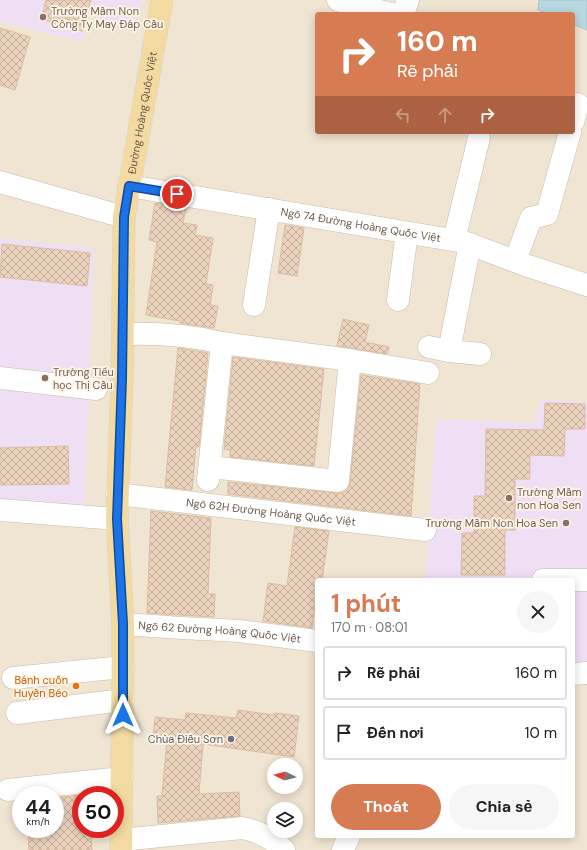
<!DOCTYPE html>
<html lang="vi">
<meta charset="utf-8">
<style>
body{margin:0;font-family:"DM Sans",sans-serif;background:#f6f6f6;color:#222;height:100vh;display:flex;flex-direction:column;font-size:15px;white-space:nowrap}
*{box-sizing:border-box;margin:0}
p{font-size:13px;color:#767676}
.icon{flex:none;width:22px;height:22px;fill:none;stroke:currentColor;stroke-width:2;stroke-linecap:round;stroke-linejoin:round}
.map{position:relative;flex:1;overflow:hidden}
.side{position:absolute;left:315px;top:578px;width:260px;height:260px;display:flex;flex-direction:column;background:#fff;border-radius:4px;box-shadow:0 2px 10px #0003}
.side>*{flex:none}
.hud{position:absolute;left:315px;top:12px;width:260px;height:122px;border-radius:4px;box-shadow:0 2px 10px #0003;background:#d77b53;color:#fff;overflow:hidden}
.needle{width:26px;rotate:276deg}
.buttons{position:absolute;left:267px;top:758px;display:grid;gap:8px}
.buttons a{display:grid;place-items:center;width:36px;height:36px;border-radius:50%;background:#fff;box-shadow:0 2px 10px #0003;font-size:20px}
.speed{position:absolute;left:12px;top:786px;display:flex;gap:8px;font-size:20px;font-weight:700;text-align:center}
.speed>*{display:grid;place-content:center;width:52px;height:52px;border-radius:50%;background:#fff;box-shadow:0 2px 10px #0003;line-height:1}
.speed small{font-size:10px;font-weight:400}
.speed .limit{border:6px solid #d22;background:#fff;color:#111}
.pin{position:absolute;display:grid;place-items:center;width:34px;height:34px;color:#fff;margin:-17px;border:2px solid #fff;border-radius:50%;box-shadow:0 1px 4px #0007}
.me{position:absolute;width:44px;margin:-22px;rotate:0deg;stroke-linejoin:round;filter:drop-shadow(0 0 3px #0008)}
.turn{display:flex;align-items:center;gap:14px;height:84px;padding:0 16px;font-size:18px}
.turn .icon{width:52px;height:52px;stroke-width:2.5}
.turn b{display:block;font-size:28px;line-height:34px}
.lanes{display:flex;align-items:center;height:38px;padding:0 16px;background:#0003;justify-content:center;gap:20px;direction:ltr}
.lanes .off{opacity:.35}
.round{display:grid;place-items:center;flex:none;width:42px;height:42px;border-radius:21px;background:#f6f6f6}
.head{display:flex;align-items:center;justify-content:space-between;height:68px;padding:0 16px}
h1{font-size:24px;font-weight:700;line-height:30px;color:#d77b53}
.action{display:flex;gap:8px;margin-top:auto;padding:8px 16px}
.action a{flex:1;height:46px;border-radius:24px;background:#d77b53;color:#fff;font-size:16px;font-weight:700;line-height:46px;text-align:center}
.action a+a{background:#f6f6f6;color:#222}
ul{padding:0;list-style:none}
li{display:flex;align-items:center;gap:12px;height:54px;margin:0 8px 6px;padding:0 8px;border:2px solid #e0e0e0;border-radius:4px}
li div{flex:1}
li b{display:block;font-size:15px}
li em{font-style:normal}
.map>svg:first-child{display:block}
</style>
<div class="map">
<svg width="587" height="850" viewBox="0 0 587 850">
<defs>
<pattern id="building-cross-hatch" width="8" height="8" patternUnits="userSpaceOnUse"><rect width="8" height="8" fill="#ecd3bd"/><path d="M0 0l8 8M0 8l8-8" fill="none" stroke="#c3ae9c"/></pattern>
</defs>
<rect width="100%" height="100%" fill="#f9f2e2"/>
<!-- residential -->
<path fill="#f0e4d2" fill-rule="evenodd" d="M 0,0 L 587,0 L 587,850 L 0,850 ZM 317,14 L 573,14 L 573,132 L 317,132 ZM 317,580 L 573,580 L 573,836 L 317,836 ZM 274,765 L 296,765 L 296,787 L 274,787 ZM 21,795 L 55,795 L 55,829 L 21,829 ZM 81,795 L 115,795 L 115,829 L 81,829 ZM 274,809 L 296,809 L 296,831 L 274,831 Z"/>
<!-- education -->
<g fill="#efdff5">
<polygon points="0,0 142,0 135,29 87,13 85,41 50,34 0,21"/>
<polygon points="0,238 94,248 84,508 0,507"/>
<polygon points="541,399 587,402 587,669 573,670 573,580 424,580 426,572 436,419 534,423"/>
</g>
<!-- water -->
<polygon fill="#b9d8e0" stroke="#a1c6d1" points="539,0 587,0 587,30 573,24 573,14 549,14 538,10"/>
<!-- building -->
<g fill="url(#building-cross-hatch)" stroke="#ddbb9f">
<polygon points="46,0 91,0 82,31 41,19"/>
<polygon points="0,28 30,37 15,90 0,85"/>
<polygon points="155,203 186,208 183,223 197,225 195,235 213,238 206,284 213,285 210,305 218,306 214,328 180,323 180,321 146,315 157,242 149,240"/>
<polygon points="285,225 304,228 297,276 278,273"/>
<polygon points="2,244 90,253 87,286 0,277"/>
<polygon points="343,319 369,325 365,342 389,347 387,354 337,346"/>
<polygon points="178,348 208,353 199,447 196,446 192,490 165,487"/>
<polygon points="233,357 324,369 314,466 230,457 230,450 224,449"/>
<polygon points="361,375 420,384 411,516 228,494 228,482 337,493 343,493 348,489 350,482"/>
<polygon points="545,403 585,404 585,429 565,429 564,456 530,455 530,479 515,479 515,530 505,530 505,575 461,575 462,533 474,533 474,496 485,496 486,429 544,430"/>
<polygon points="68,446 69,484 0,485 0,448"/>
<polygon points="151,511 211,518 208,594 215,594 214,617 147,613"/>
<polygon points="295,527 329,531 322,580 317,580 317,591 312,628 263,621 268,583 287,586"/>
<polygon points="238,710 274,715 274,713 299,716 294,757 203,744 199,794 239,792 240,816 158,823 157,796 162,796 167,740 153,738 155,717 185,720 186,713 236,718"/>
<polygon points="81,795 81,829 91,829 92,850 29,850 28,831 41,829 55,829 55,798"/>
</g>
<g fill="none" stroke-linecap="round" stroke-linejoin="round">
<defs>
<g id="minor">
<polyline points="338,0 391,14"/>
<polyline points="403,14 408,0"/>
<polyline points="573,122 578,104"/>
<polyline points="0,182 124,217"/>
<path id="s1" d="M 129,186 L 464,242 L 525,265 L 587,285"/>
<polyline points="454,240 479,138"/>
<polyline points="515,261 531,218 547,214 570,132"/>
<polyline points="398,300 407,233"/>
<polyline points="254,305 269,209"/>
<path d="M 123,334 C 155,333 190,335 222,343 L 350,360 L 428,373"/>
<polyline points="429,347 449,351 470,244"/>
<polyline points="449,351 480,354"/>
<polyline points="0,378 96,389"/>
<polyline points="210,467 338,481 350,360"/>
<polyline points="208,480 222,343"/>
<path id="s2" d="M 117,494 L 425,530"/>
<polyline points="0,510 117,519"/>
<polyline points="543,580 587,580"/>
<path id="s3" d="M 123,624 L 182,628 L 239,631 L 317,641"/>
<polyline points="573,674 587,673"/>
<polyline points="13,678 123,667"/>
<polyline points="17,713 123,700"/>
<polyline points="8,790 122,778"/>
<path d="M 121,840 L 242,828 C 258,831 272,838 284,850"/>
<polyline points="343,850 349,836"/>
</g>
<g id="major">
<path id="s4" d="M 121,850 L 123,624 L 117,519 L 122,378 L 124,217 L 162,0"/>
</g>
</defs>
<!-- minor casing -->
<use href="#minor" stroke="#c8baaa" stroke-width="23"/>
<!-- major casing -->
<use href="#major" stroke="#d9d4d0" stroke-width="23"/>
<!-- minor -->
<use href="#minor" stroke="#fff" stroke-width="22"/>
<!-- major -->
<use href="#major" stroke="#f2daa1" stroke-width="22"/>
</g>
<g fill="none" stroke-linecap="round" stroke-linejoin="round">
<defs>
<polyline id="route" points="123,715 123,624 117,519 122,378 124,217 129,186 177,194"/>
</defs>
<!-- route casing -->
<use href="#route" stroke="#114b97" stroke-width="10"/>
<!-- route -->
<use href="#route" stroke="#1a73e8" stroke-width="7"/>
</g>
<!-- markers -->
<g fill="#8d6e63" stroke="#fdf6e8" stroke-width="1.5">
<circle cx="43" cy="17" r="4"/>
<circle cx="45" cy="378" r="4"/>
<circle cx="509" cy="498" r="4"/>
<circle cx="566" cy="523" r="4"/>
</g>
<circle fill="#e8710a" stroke="#fdf6e8" stroke-width="1.5" cx="76" cy="686" r="4"/>
<circle fill="#6b7280" stroke="#fdf6e8" stroke-width="1.5" cx="231" cy="739" r="4"/>
<g text-anchor="middle" dominant-baseline="central" stroke-width="3.5" stroke-linejoin="round" paint-order="stroke">
<!-- education labels -->
<g font-size="11" fill="#785e54" stroke="#fdf6e8" text-anchor="start">
<text x="51" y="11">Trường Mầm Non<tspan x="51" dy="13">Công Ty May Đáp Cầu</tspan></text>
<text x="53" y="372">Trường Tiểu<tspan x="53" dy="13">học Thị Cầu</tspan></text>
<text x="517" y="492">Trường Mầm<tspan x="517" dy="13">non Hoa Sen</tspan></text>
<text x="558" y="523" text-anchor="end">Trường Mầm Non Hoa Sen</text>
</g>
<!-- street labels -->
<g font-size="11" fill="#6e5b4b" stroke="#fdf6e8">
<text stroke="none"><textPath href="#s4" startOffset="739">Đường Hoàng Quốc Việt</textPath></text>
<text stroke="none"><textPath href="#s1" startOffset="235">Ngõ 74 Đường Hoàng Quốc Việt</textPath></text>
<text stroke="none"><textPath href="#s2" startOffset="155">Ngõ 62H Đường Hoàng Quốc Việt</textPath></text>
<text stroke="none"><textPath href="#s3" startOffset="97">Ngõ 62 Đường Hoàng Quốc Việt</textPath></text>
</g>
<!-- food labels -->
<g font-size="11" fill="#c56008" stroke="#fdf6e8" text-anchor="end">
<text x="68" y="680">Bánh cuốn<tspan x="68" dy="13">Huyền Béo</tspan></text>
</g>
<!-- worship labels -->
<g font-size="11" fill="#5b616d" stroke="#fdf6e8" text-anchor="end">
<text x="223" y="739">Chùa Điều Sơn</text>
</g>
</g>
</svg>
<div class="buttons">
<a><svg class="needle" viewBox="-14 -14 28 28"><path d="M0-13l5 13h-10z" fill="#e53935"/><path d="M0 13l5-13h-10z" fill="#767676"/></svg></a>
<a><svg class="icon" aria-label="layers" viewBox="0 0 24 24"><path d="M12 4l9 5-9 5-9-5zM3 14l9 5 9-5"/></svg></a>
</div>
<div class="speed"><div>44<small>km/h</small></div><div class="limit">50</div></div>
<div class="pin" style="left:177px;top:194px;background:#d93025"><svg class="icon" aria-label="arrive" viewBox="0 0 24 24"><path d="M6 21V4h12l-3 4 3 4H6"/></svg></div>
<svg class="me" style="left:123px;top:715px" viewBox="-20 -20 40 40"><path d="M0-17L14 15 0 8-14 15z" fill="#1a73e8" stroke="#fff" stroke-width="4"/></svg>
<div class="hud">
<div class="turn"><svg class="icon" aria-label="right" viewBox="0 0 24 24"><path d="M7 20v-9h11M14 6l5 5-5 5"/></svg><div><b>160 m</b>Rẽ phải</div></div>
<div class="lanes"><svg class="icon off" aria-label="left" viewBox="0 0 24 24"><path d="M17 20v-9H6M10 6l-5 5 5 5"/></svg><svg class="icon off" aria-label="ahead" viewBox="0 0 24 24"><path d="M12 20V5M6 11l6-6 6 6"/></svg><svg class="icon" aria-label="right" viewBox="0 0 24 24"><path d="M7 20v-9h11M14 6l5 5-5 5"/></svg></div>
</div>
<section class="side">
<div class="head"><div><h1>1 phút</h1><p>170 m · 08:01</p></div><a class="round"><svg class="icon" aria-label="close" viewBox="0 0 24 24"><path d="M6 6l12 12M18 6L6 18"/></svg></a></div>
<ul>
<li><svg class="icon" aria-label="right" viewBox="0 0 24 24"><path d="M7 20v-9h11M14 6l5 5-5 5"/></svg><div><b>Rẽ phải</b></div><em>160 m</em></li>
<li><svg class="icon" aria-label="arrive" viewBox="0 0 24 24"><path d="M6 21V4h12l-3 4 3 4H6"/></svg><div><b>Đến nơi</b></div><em>10 m</em></li>
</ul>
<div class="action"><a>Thoát</a><a>Chia sẻ</a></div>
</section>
</div>
